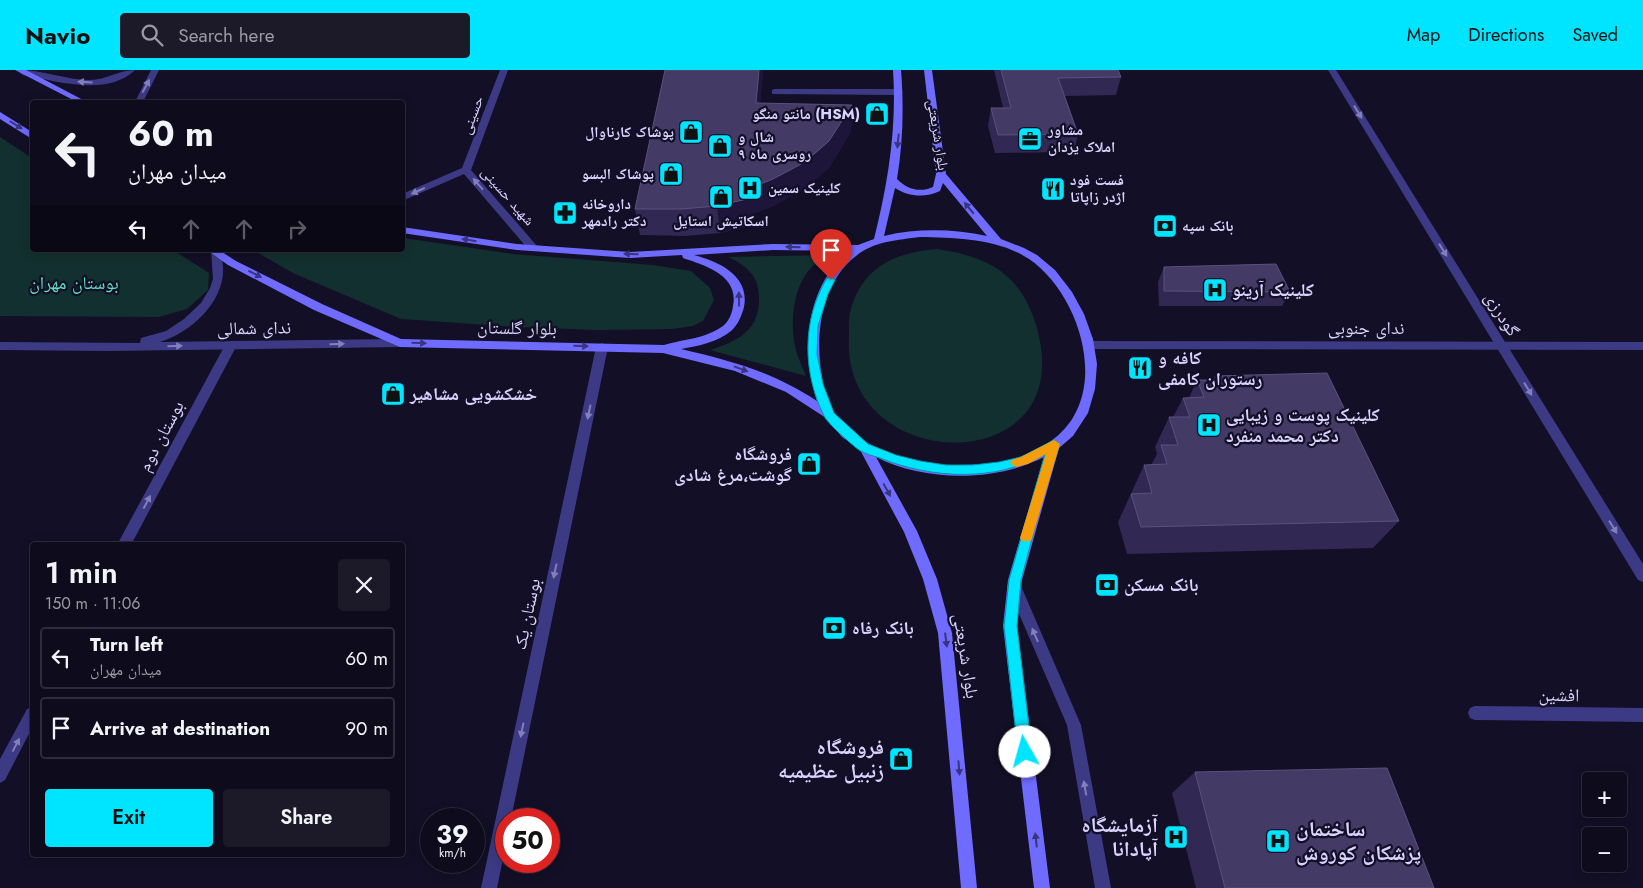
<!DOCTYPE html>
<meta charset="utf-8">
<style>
body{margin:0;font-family:Jost,"Noto Naskh Arabic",sans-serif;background:#1c1929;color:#f1f3f6;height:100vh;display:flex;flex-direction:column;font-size:19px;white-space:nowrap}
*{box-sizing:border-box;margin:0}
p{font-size:16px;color:#9b9ba3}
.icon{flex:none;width:28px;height:28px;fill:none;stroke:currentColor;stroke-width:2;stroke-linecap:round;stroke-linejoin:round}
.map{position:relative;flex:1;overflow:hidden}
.drawer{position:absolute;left:30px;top:472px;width:375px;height:315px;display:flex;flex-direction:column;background:#0e0b1c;border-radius:5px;box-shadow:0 2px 12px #0003,0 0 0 1px #2e2b3b}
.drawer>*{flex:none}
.banner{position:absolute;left:30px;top:30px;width:375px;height:152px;border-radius:5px;box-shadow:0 2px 12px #0003,0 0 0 1px #2e2b3b;background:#0e0b1c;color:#f1f3f6;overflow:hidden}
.controls{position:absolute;left:1582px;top:702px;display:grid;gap:10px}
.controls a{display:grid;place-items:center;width:45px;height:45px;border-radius:5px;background:#0e0b1c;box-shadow:0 2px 12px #0003,0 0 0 1px #2e2b3b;font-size:25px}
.speed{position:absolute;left:420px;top:738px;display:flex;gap:10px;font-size:25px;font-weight:700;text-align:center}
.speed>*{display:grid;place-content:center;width:65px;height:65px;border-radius:50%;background:#0e0b1c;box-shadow:0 2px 12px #0003,0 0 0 1px #2e2b3b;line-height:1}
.speed small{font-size:12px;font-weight:400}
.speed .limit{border:8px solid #d22;background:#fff;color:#111}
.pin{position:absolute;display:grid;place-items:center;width:42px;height:42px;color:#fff;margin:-51px -21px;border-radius:50% 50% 50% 0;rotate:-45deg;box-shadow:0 0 5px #0007}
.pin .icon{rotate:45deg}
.me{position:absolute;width:55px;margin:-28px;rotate:353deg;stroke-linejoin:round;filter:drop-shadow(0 0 4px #0008)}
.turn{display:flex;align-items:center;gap:18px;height:105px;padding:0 15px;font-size:22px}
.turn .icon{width:65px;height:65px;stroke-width:2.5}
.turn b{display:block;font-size:35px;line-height:42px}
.lanes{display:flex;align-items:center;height:48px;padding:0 15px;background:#0003;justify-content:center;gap:25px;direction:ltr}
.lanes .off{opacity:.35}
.round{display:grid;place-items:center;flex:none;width:52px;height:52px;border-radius:5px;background:#1c1929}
.overview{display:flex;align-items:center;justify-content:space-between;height:85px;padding:0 15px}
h1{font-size:30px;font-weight:600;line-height:38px}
.primary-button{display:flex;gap:10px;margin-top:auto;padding:10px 15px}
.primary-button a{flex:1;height:58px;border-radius:5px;background:#00e5ff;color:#111;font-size:20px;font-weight:600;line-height:58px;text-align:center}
.primary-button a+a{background:#1c1929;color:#f1f3f6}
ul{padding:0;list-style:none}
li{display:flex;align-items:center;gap:15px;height:62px;margin:0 10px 8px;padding:0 5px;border:2px solid #2e2b3b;border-radius:5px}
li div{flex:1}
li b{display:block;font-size:19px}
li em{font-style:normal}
header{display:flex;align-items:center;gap:30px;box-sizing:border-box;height:70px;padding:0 25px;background:#00e5ff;color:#111}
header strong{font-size:24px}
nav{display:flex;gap:28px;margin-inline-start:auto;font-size:18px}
.search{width:350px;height:45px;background:#1c1929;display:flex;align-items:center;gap:12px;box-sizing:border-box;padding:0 18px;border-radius:5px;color:#9b9ba3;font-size:19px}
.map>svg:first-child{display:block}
</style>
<header>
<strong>Navio</strong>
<div class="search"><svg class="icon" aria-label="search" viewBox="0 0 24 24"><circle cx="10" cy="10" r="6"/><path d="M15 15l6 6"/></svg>Search here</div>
<nav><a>Map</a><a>Directions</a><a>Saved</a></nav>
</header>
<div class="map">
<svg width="1643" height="818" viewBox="0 0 1643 818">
<rect width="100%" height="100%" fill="#130f26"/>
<!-- green -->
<g fill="#12302f">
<polygon points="0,67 32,88 32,180 173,180 209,203 208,220 187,239 159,247 0,246"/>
<polygon points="403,168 513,184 653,195 691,201 710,218 714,230 703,251 693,256 672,259 596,260 518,257 401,249 293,203 253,180 402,180"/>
<path d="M 937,179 C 983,186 1016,200 1033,246 C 1093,412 839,411 849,265 C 849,257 848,247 851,239 C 863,196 897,182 937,179 Z"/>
<path d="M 827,185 C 821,190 814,194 809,200 C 793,219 790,253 795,276 C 797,286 802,296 806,306 L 710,280 C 724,275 738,271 748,260 C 760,249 762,224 755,209 C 749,198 739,192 728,187 Z"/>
</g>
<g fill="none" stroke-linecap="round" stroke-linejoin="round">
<!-- service -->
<g fill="#3d3a85" fill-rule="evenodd">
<polygon points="775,19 899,19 903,22 899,25 772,24 772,20"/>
<polygon points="1475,636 1643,638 1643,652 1475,650 1470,648 1468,643 1470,638"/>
</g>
<!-- minor -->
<g fill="#3d3a85" fill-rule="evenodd">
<path d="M 20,0 C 43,0 66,10 90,10 C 106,10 119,0 135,0 C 107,27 57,11 23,5 L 19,2 Z"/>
<polygon points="151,0 159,0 143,32 135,32"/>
<polygon points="500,0 508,0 471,100 537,176 537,180 529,180 464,104 402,131 402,124 462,98"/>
<polygon points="1328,0 1336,0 1643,494 1643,512 1638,510"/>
<polygon points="231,271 237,275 131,475 117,475 225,275"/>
<polygon points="602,273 608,277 511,749 506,749 506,774 497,818 481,818 596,277"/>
<polygon points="1014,510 1019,512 1021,516 1081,655 1111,818 1095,818 1067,655 1007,516 1009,512"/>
<polygon points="32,637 32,658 5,710 0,713 0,689 27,639"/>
</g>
<!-- tertiary -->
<g fill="#3d3a85" fill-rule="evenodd">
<path d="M 211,180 L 219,180 C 236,220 197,261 160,272 L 400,269 L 406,273 L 400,277 L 108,281 L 0,280 L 0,272 L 140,273 L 141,268 L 166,261 L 184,249 L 201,233 L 210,218 L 213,209 Z"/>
<polygon points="1089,271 1643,272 1643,280 1089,279 1083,275"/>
</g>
<!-- secondary -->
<g fill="#6f6bff" fill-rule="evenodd">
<polygon points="15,0 26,0 87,32 77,32"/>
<path d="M 893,0 L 901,0 C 904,37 903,73 897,109 C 907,119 919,123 933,117 L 936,104 L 924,0 L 932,0 L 946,104 L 1001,169 L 1024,178 L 1037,185 L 1055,200 L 1072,222 L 1084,244 L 1093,269 L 1097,294 L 1095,319 L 1088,343 L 1073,366 L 1059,378 L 1022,510 L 1017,556 L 1050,818 L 1034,818 L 1003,556 L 1008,510 L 1044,387 C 995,412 925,412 876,387 L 917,461 L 937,509 L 952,563 L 977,818 L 961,818 L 938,563 L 923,509 L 904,462 L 859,378 L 842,367 L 826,348 L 786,322 L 735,301 L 663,283 L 400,277 L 314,240 L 228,195 L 207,180 L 219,180 L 236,191 L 322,234 L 401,269 L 664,275 C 684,269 705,269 723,256 C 729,251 732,244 733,236 C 739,206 707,196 683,188 L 682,185 L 630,188 L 517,180 L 402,163 L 402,157 L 517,174 L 630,182 L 773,174 L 858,175 L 874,169 C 888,113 897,58 893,0 ZM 943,113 L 987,166 C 954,159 918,158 884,166 L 895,118 C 909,127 925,128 940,121 ZM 920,167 C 956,168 997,168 1029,189 C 1072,218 1101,293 1076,342 C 1062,371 1029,387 999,392 C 942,401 869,392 834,342 C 827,332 824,319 822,308 C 815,266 820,214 856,186 C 874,171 898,170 920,167 ZM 773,180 L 848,181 C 806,218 800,280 817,331 C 773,302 732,291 681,279 C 698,276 718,272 731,261 C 738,255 742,245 744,237 C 750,206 720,192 694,185 Z"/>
<polygon points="0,42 32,62 32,69 0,49"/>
</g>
</g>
<!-- wall -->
<g fill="#312854">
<polygon points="665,0 763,0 760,33 852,35 851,61 829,98 805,118 775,135 748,146 749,156 720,163 685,166 640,165 635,139"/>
<polygon points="994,0 1118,0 1121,7 1116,25 1065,26 1078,64 1074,82 995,83 988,56 991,38 1003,38"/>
<polygon points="1164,197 1290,222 1282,236 1159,236 1158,212"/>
<polygon points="1215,306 1399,451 1373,478 1127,484 1118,452 1144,395 1151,395 1157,384 1155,377 1169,347 1173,347 1183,328 1189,328 1197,310 1213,310"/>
<polygon points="1195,702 1434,818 1196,818 1172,723"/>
</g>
<!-- shaded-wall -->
<g fill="#1d163a">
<polygon points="759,0 763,0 758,60 756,33"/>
<polygon points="852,35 851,61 829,98 805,118 775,135 748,146 749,156 720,163 717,136 741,122"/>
</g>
<!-- building -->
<g fill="#433a66" stroke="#5a527e">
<polygon points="665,0 759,0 756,33 852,35 829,71 805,92 773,109 741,122 747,129 717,136 681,139 635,139"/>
<polygon points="1001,0 1118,0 1121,7 1058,8 1078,64 998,65 991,38 1011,38"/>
<polygon points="1276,194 1290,222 1164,221 1164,197"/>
<polygon points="1327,303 1399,451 1141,457 1131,424 1152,423 1144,395 1167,394 1161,375 1178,375 1169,347 1190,347 1183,328 1204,327 1197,310 1217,310 1215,306"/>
<polygon points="1387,698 1434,818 1225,818 1195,702"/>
</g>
<!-- one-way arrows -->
<defs><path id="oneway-solid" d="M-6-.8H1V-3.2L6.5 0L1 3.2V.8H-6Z" transform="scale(1.25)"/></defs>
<g fill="#837fbc">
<use href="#oneway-solid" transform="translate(85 12) rotate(-176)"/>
<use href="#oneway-solid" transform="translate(146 16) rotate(-62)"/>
<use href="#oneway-solid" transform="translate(1358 42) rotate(58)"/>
<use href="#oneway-solid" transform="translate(478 114) rotate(-131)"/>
<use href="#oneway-solid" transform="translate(418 121) rotate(156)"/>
<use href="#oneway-solid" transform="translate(1443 180) rotate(58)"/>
<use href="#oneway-solid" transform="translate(337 274) rotate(-1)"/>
<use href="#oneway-solid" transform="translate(175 276) rotate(-1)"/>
<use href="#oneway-solid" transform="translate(1528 319) rotate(58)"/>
<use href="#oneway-solid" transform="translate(589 342) rotate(102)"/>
<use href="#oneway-solid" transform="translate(147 432) rotate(-62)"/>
<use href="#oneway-solid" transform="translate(1613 457) rotate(58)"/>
<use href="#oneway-solid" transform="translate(555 501) rotate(102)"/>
<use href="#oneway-solid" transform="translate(1035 565) rotate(-113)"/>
<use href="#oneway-solid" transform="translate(522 660) rotate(102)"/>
<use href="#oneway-solid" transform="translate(16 675) rotate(-62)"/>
<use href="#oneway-solid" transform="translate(1085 718) rotate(-100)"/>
</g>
<g fill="#38347d">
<use href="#oneway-solid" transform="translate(16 55) rotate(32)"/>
<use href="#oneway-solid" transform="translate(898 71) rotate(96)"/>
<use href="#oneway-solid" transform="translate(969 138) rotate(-130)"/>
<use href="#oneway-solid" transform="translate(469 170) rotate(-171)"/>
<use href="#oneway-solid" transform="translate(793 177) rotate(-179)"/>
<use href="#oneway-solid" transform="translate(631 184) rotate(-179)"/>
<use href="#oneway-solid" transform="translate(255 204) rotate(27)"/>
<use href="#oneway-solid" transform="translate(739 229) rotate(-91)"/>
<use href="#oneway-solid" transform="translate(419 273) rotate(2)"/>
<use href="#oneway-solid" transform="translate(581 276) rotate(1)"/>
<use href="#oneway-solid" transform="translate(741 299) rotate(20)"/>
<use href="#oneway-solid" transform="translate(887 420) rotate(61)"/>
<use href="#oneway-solid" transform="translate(946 570) rotate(83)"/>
<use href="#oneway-solid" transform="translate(959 698) rotate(85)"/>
<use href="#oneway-solid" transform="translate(1036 770) rotate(-97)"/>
</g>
<!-- route -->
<path fill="#00e5ff" stroke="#0095a6" d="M 831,207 L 835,210 L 828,224 L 818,256 L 817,284 L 823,314 L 834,343 L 868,374 L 896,385 L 920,391 L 946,395 L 973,395 L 999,392 L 1021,387 L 1054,370 L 1060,374 L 1044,423 L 1021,510 L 1017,556 L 1032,682 L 1030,687 L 1025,689 L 1020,687 L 1018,682 L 1004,556 L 1009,510 L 1045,384 C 996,412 932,409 880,388 C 874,386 865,384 859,380 C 851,374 828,354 824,346 C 802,301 802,250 827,208 Z"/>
<!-- slow -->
<polygon fill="#f59e0b" points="1054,370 1060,374 1032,468 1031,471 1022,471 1020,468 1046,384 1028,394 1016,397 1010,393 1012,390 1021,387"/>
<!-- icons -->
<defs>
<symbol id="shop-square" viewBox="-11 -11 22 22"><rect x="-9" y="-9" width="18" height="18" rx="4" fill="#00e5ff" stroke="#130f26"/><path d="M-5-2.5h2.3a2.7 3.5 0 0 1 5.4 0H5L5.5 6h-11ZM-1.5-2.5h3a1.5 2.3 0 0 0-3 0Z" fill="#111"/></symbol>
<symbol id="office-square" viewBox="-11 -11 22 22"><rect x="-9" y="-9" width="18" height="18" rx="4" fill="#00e5ff" stroke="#130f26"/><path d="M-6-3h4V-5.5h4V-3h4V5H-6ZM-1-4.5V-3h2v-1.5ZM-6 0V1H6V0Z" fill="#111"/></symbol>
<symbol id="hospital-square" viewBox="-11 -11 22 22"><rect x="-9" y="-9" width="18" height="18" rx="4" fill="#00e5ff" stroke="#130f26"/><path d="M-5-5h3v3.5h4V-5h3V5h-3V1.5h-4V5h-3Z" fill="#111"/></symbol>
<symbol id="restaurant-square" viewBox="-11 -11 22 22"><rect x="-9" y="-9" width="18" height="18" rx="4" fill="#00e5ff" stroke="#130f26"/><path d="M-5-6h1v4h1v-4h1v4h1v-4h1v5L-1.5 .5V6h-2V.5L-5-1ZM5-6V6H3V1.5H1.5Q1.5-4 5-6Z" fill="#111"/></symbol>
<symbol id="pharmacy-square" viewBox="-11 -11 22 22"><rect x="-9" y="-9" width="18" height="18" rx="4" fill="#00e5ff" stroke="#130f26"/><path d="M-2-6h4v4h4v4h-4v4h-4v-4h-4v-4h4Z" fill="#111"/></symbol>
<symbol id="bank-square" viewBox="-11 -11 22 22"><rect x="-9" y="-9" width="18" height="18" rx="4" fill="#00e5ff" stroke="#130f26"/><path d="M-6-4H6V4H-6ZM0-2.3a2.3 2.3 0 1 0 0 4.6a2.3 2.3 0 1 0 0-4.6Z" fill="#111"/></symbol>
</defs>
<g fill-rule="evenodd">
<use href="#shop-square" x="863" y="30" width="28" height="28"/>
<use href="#shop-square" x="677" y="48" width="28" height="28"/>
<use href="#office-square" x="1016" y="55" width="28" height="28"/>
<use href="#shop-square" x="706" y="62" width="28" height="28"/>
<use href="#shop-square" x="657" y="90" width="28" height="28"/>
<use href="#hospital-square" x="736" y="104" width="28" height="28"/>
<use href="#restaurant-square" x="1039" y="105" width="28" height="28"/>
<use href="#shop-square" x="707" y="113" width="28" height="28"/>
<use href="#pharmacy-square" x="551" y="129" width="28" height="28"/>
<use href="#bank-square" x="1151" y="142" width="28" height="28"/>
<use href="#hospital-square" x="1201" y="206" width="28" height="28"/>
<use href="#restaurant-square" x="1126" y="284" width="28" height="28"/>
<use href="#shop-square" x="379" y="310" width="28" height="28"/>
<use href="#hospital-square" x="1195" y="341" width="28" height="28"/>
<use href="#shop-square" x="795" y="380" width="28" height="28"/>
<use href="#bank-square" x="1093" y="501" width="28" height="28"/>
<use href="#bank-square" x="820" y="544" width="28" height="28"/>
<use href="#shop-square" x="887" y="675" width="28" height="28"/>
<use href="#hospital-square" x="1162" y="753" width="28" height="28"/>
<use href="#hospital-square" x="1264" y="757" width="28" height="28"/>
</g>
<g text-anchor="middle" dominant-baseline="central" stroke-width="4.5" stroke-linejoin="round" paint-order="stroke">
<!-- far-poi labels -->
<g font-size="15" font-weight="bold" fill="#d9d4ff" stroke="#130f26" text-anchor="start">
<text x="860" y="44" text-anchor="end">مانتو منگو (HSM)</text>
<text x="1048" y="60">مشاور<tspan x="1048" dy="17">املاک یزدان</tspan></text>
<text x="674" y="62" text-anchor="end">پوشاک کارناوال</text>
<text x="738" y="67">شال و<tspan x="738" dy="17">روسری ماه ۹</tspan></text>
<text x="654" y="104" text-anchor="end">پوشاک البسو</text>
<text x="1070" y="110">فست فود<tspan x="1070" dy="17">اژدر زاپاتا</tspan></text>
<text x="768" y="118">کلینیک سمین</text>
<text x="582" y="134">داروخانه<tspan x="582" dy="17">دکتر رادمهر</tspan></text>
<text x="721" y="151" text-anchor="middle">اسکاتیش استایل</text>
<text x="1182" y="156">بانک سپه</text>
</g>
<!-- far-street labels -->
<g font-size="15" fill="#d9d4ff" stroke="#130f26">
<text transform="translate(472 45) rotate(-69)">حسینی</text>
<text transform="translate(938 65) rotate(81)">بلوار شریعتی</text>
<text transform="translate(508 126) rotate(49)">شهید حسینی</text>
</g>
<!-- park labels -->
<g font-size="18" fill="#5fe0c0" stroke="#130f26">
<text x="74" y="213">بوستان مهران</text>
</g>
<!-- poi labels -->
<g font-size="18" font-weight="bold" fill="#d9d4ff" stroke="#130f26" text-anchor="start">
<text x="1232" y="220">کلینیک آرینو</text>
<text x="1158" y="288">کافه و<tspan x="1158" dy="21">رستوران کامفی</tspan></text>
<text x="410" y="324">خشکشویی مشاهیر</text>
<text x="1226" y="345">کلینیک پوست و زیبایی<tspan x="1226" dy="21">دکتر محمد منفرد</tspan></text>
<text x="792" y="384" text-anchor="end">فروشگاه<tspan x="792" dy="21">گوشت،مرغ شادی</tspan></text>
<text x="1124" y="515">بانک مسکن</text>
<text x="852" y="558">بانک رفاه</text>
</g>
<!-- street labels -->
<g font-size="18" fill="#d9d4ff" stroke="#130f26">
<text transform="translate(1502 244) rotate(58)">گودرزی</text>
<text transform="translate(254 258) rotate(-1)">ندای شمالی</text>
<text transform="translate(517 258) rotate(1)">بلوار گلستان</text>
<text x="1366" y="258">ندای جنوبی</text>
<text transform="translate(161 366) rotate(-62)">بوستان دوم</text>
<text transform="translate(527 544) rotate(-78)">بوستان یک</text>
<text transform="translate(966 586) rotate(81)">بلوار شریعتی</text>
<text transform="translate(1559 625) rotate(1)">افشین</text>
</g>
<!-- near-poi labels -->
<g font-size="21" font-weight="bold" fill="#d9d4ff" stroke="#130f26" text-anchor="end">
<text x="884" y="677">فروشگاه<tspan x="884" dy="24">زنبیل عظیمیه</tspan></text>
<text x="1158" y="755">آزمایشگاه<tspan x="1158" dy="24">آپادانا</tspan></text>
<text x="1296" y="759" text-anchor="start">ساختمان<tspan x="1296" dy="24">پزشکان کوروش</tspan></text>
</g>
</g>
</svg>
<div class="controls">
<a>+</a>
<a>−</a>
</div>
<div class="speed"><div>39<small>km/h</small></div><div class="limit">50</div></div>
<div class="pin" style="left:831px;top:210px;background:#d93025"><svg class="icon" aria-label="arrive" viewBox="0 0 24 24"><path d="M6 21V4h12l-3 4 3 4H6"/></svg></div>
<svg class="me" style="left:1025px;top:682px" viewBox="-20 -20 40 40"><circle r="19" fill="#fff"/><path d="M0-13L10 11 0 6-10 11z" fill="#00e5ff"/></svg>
<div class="banner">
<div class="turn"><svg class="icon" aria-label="left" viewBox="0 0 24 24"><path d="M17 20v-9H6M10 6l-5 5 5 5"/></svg><div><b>60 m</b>میدان مهران</div></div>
<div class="lanes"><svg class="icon" aria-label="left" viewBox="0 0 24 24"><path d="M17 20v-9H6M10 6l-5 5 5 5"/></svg><svg class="icon off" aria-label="ahead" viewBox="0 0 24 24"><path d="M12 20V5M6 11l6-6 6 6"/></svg><svg class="icon off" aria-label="ahead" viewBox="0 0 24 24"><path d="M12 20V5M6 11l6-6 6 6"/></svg><svg class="icon off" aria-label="right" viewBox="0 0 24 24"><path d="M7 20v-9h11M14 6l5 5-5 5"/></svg></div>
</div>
<section class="drawer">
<div class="overview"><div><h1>1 min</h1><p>150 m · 11:06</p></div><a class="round"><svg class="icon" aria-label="close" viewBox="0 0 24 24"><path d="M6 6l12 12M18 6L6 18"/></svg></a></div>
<ul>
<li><svg class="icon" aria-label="left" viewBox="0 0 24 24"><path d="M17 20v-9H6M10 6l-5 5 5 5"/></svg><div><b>Turn left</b><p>میدان مهران</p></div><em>60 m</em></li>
<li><svg class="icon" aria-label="arrive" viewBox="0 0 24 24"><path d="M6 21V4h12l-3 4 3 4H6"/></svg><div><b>Arrive at destination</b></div><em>90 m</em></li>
</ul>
<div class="primary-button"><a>Exit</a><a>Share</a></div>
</section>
</div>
